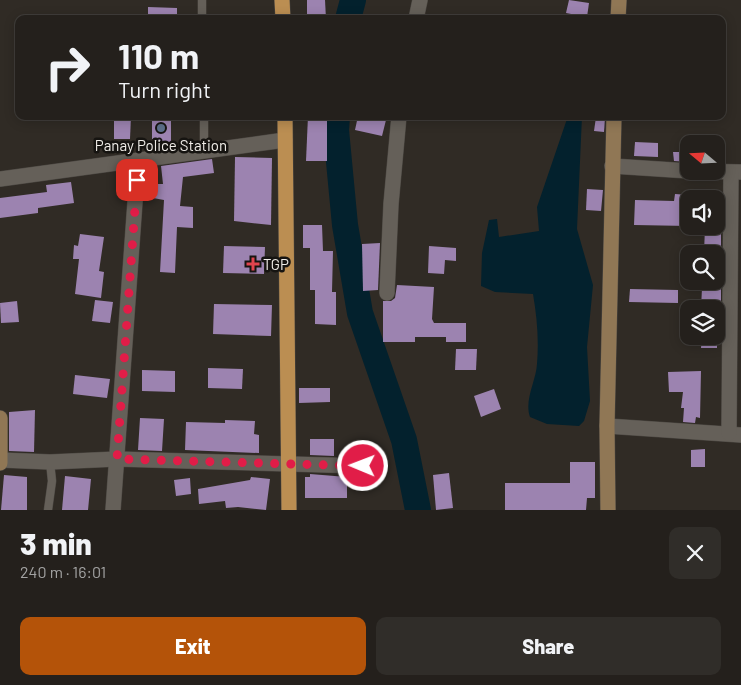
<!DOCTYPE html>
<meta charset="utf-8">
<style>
body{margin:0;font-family:Barlow,sans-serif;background:#302d29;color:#f1f3f6;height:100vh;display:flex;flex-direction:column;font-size:19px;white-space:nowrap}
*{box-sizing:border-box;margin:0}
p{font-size:16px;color:#a3a3a3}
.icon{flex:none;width:28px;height:28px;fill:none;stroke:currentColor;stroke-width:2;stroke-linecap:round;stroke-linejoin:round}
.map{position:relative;height:510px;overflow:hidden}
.drawer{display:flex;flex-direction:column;background:#24201c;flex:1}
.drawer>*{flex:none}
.top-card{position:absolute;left:15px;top:15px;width:711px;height:105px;border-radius:10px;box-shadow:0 2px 12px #0003,0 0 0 1px #413e3b;background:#24201c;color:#f1f3f6;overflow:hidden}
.needle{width:32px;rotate:289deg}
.tools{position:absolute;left:680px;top:135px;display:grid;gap:10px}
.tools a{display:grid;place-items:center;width:45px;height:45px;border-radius:10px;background:#24201c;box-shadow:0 2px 12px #0003,0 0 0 1px #413e3b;font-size:25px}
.pin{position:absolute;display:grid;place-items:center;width:42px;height:42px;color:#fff;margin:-21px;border-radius:10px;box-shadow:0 2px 8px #0006}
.me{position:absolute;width:55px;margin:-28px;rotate:271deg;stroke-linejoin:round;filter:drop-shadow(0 0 4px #0008)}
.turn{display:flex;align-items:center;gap:18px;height:105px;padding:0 20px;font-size:22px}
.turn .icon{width:65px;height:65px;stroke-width:2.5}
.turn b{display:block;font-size:35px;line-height:42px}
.round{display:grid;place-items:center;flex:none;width:52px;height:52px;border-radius:10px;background:#302d29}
.headline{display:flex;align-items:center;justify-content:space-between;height:85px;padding:0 20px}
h1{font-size:30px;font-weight:800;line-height:38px}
.button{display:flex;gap:10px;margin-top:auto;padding:10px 20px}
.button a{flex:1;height:58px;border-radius:10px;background:#b45309;color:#fff;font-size:20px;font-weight:800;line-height:58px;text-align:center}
.button a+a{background:#302d29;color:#f1f3f6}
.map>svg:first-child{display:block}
</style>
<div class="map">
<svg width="741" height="510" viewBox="0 0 741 510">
<rect width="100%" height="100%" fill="#302b25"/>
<!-- water -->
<path fill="#03212d" d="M 568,116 L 582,116 L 577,229 L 593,285 L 587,347 L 590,401 L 584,421 L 579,426 L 547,424 L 530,417 C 524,400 536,381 537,364 C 539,340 537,317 533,294 L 495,292 L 481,286 L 482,253 L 489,220 L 497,219 L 499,237 L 539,231 L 537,207 Z"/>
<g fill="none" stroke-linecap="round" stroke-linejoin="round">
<!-- river -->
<g stroke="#03212d" stroke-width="26">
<polyline points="348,19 353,0"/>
<polyline points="337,116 336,130 345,225 360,313 404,440 418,510"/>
</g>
</g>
<!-- building -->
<g fill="#9c83b0">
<polygon points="307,0 325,0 326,19 307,19"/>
<polygon points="569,0 589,3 587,17 566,13"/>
<polygon points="148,7 177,8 177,19 148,19"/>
<polygon points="114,116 131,116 130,139 114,139"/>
<polygon points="152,116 171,116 171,146 159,148 158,139 152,139"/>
<polygon points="308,116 327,116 327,161 306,161"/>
<polygon points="358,116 387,116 382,136 355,130"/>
<polygon points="596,117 605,118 604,132 594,131"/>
<polygon points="635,142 658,143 658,157 634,156"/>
<polygon points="673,152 689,152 689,162 674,161"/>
<polygon points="235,157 272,158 271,225 234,221"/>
<polygon points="212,159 214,173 183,177 180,206 193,207 193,228 177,227 175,273 160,272 164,200 153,198 155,184 163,184 161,166"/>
<polygon points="71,182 74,203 38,208 38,213 0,218 0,198 47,192 46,185"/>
<polygon points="587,189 603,190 601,211 586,210"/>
<polygon points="675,194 689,195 689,226 634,225 635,200 674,201"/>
<polygon points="303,225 322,225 323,251 333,251 332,292 336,292 336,325 315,324 315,290 310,290 310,248 303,248"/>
<polygon points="705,226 721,226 721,254 704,254"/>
<polygon points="80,234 104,237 99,271 104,272 101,298 75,294 79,259 73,259 74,245 78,246"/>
<polygon points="380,243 378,290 363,291 362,244"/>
<polygon points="224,246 265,247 264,274 223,273"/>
<polygon points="429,246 456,248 456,261 445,260 444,274 428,273"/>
<polygon points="397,285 434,287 432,319 434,323 466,323 466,342 446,342 446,337 415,337 415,342 383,342 383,301 391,301 395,298"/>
<polygon points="702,288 721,289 721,309 701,309"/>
<polygon points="630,289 678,290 678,303 629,302"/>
<polygon points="95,300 113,302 110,323 92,321"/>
<polygon points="17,301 19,322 1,323 0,303"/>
<polygon points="214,304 272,305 271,336 213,334"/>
<polygon points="702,336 717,336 717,348 701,348"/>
<polygon points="456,349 477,349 476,370 455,370"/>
<polygon points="208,368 243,369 242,389 208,388"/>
<polygon points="142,370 175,371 175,392 142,391"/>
<polygon points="701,371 700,418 696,417 695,423 683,422 684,408 681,408 683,392 669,392 668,372"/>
<polygon points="75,375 110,379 107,398 73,394"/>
<polygon points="299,388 330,388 330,402 299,403"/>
<polygon points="494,389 501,409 481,417 474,396"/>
<polygon points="35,410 34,452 9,451 9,412"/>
<polygon points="140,418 164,419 162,451 138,450"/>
<polygon points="225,420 255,421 254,434 259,435 259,453 185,450 186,422 225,423"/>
<polygon points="310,439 334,439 334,456 310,455"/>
<polygon points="705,449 705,467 691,467 691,450"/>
<polygon points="570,462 595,462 595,498 587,498 586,510 505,510 505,483 570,483"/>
<polygon points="449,473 453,508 436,510 433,475"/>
<polygon points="310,474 347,477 347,498 305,498 305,477 310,477"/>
<polygon points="4,475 27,477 27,510 1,510"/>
<polygon points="65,476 91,479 88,510 62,510"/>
<polygon points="251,477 270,479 266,510 238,507 226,508 225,501 199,504 198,489 250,480"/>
<polygon points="190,478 191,494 176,496 174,480"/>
</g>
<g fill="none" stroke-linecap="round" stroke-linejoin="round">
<defs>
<g id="lane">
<polyline points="202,0 202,19"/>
<polyline points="204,116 204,151"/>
<polyline points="48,510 52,481 50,462"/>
</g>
<g id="street">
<polyline points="416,19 420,0"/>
<polyline points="612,166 689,171"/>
<polyline points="692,171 740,172"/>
<polyline points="0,179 285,140"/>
<polyline points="387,293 391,204 399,116"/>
<polyline points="607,426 741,435"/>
<polyline points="729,433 731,174"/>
<polyline points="1,460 50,462 117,459 363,466"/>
<polyline points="113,510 138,160"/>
</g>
<g id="secondary">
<polyline points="618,19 619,0"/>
<polyline points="0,418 0,463"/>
<polyline points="608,510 607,426 614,116"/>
</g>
<g id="primary">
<polyline points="282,0 283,19"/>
<polyline points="285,116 289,510"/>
</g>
</defs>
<!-- lane casing -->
<use href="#lane" stroke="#4c4843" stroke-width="9"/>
<!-- street casing -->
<use href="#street" stroke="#4c4843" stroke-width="16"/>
<!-- secondary casing -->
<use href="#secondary" stroke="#4c4843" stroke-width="16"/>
<!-- primary casing -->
<use href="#primary" stroke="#4c4843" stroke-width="16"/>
<!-- lane -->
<use href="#lane" stroke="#656059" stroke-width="8"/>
<!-- street -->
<use href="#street" stroke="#656059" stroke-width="15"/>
<!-- secondary -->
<use href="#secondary" stroke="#907755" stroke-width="15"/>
<!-- primary -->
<use href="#primary" stroke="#bb8e52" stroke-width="15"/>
</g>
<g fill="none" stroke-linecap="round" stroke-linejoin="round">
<!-- route -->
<polyline stroke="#e11d48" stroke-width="9" stroke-dasharray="0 16.2" points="137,180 117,459 363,466"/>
</g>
<!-- markers -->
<circle fill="#5c6f8a" stroke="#161411" stroke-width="2" cx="161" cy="128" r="5"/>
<path fill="#e0444e" stroke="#161411" stroke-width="2" d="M250.5 256.5h5v5h5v5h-5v5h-5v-5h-5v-5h5z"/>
<g text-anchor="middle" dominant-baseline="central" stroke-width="5" stroke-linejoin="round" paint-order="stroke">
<!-- poi labels -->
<g font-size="15" fill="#f1eee9" stroke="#161411">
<text x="161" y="145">Panay Police Station</text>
<text x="263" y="264" text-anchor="start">TGP</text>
</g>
</g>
</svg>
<div class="tools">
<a><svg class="needle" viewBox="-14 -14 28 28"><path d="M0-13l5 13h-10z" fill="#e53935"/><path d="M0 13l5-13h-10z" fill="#a3a3a3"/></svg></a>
<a><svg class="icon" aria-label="sound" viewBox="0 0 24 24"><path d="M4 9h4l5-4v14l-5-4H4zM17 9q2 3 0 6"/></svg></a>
<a><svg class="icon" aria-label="search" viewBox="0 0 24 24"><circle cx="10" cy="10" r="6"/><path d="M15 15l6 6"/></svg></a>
<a><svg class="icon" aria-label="layers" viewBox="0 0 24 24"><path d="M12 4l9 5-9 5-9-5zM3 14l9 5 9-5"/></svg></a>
</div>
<div class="pin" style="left:137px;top:180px;background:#d93025"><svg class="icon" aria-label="arrive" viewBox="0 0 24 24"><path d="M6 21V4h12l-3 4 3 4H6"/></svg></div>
<svg class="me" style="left:363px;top:466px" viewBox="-20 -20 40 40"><circle r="17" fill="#e11d48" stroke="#fff" stroke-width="3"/><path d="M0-11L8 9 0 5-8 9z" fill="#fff"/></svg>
<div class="top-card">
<div class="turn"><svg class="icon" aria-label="right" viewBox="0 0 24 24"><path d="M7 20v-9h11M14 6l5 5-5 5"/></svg><div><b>110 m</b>Turn right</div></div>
</div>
</div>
<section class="drawer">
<div class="headline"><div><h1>3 min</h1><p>240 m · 16:01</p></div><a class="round"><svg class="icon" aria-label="close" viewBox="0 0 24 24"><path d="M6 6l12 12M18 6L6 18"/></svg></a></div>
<div class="button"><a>Exit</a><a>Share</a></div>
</section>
